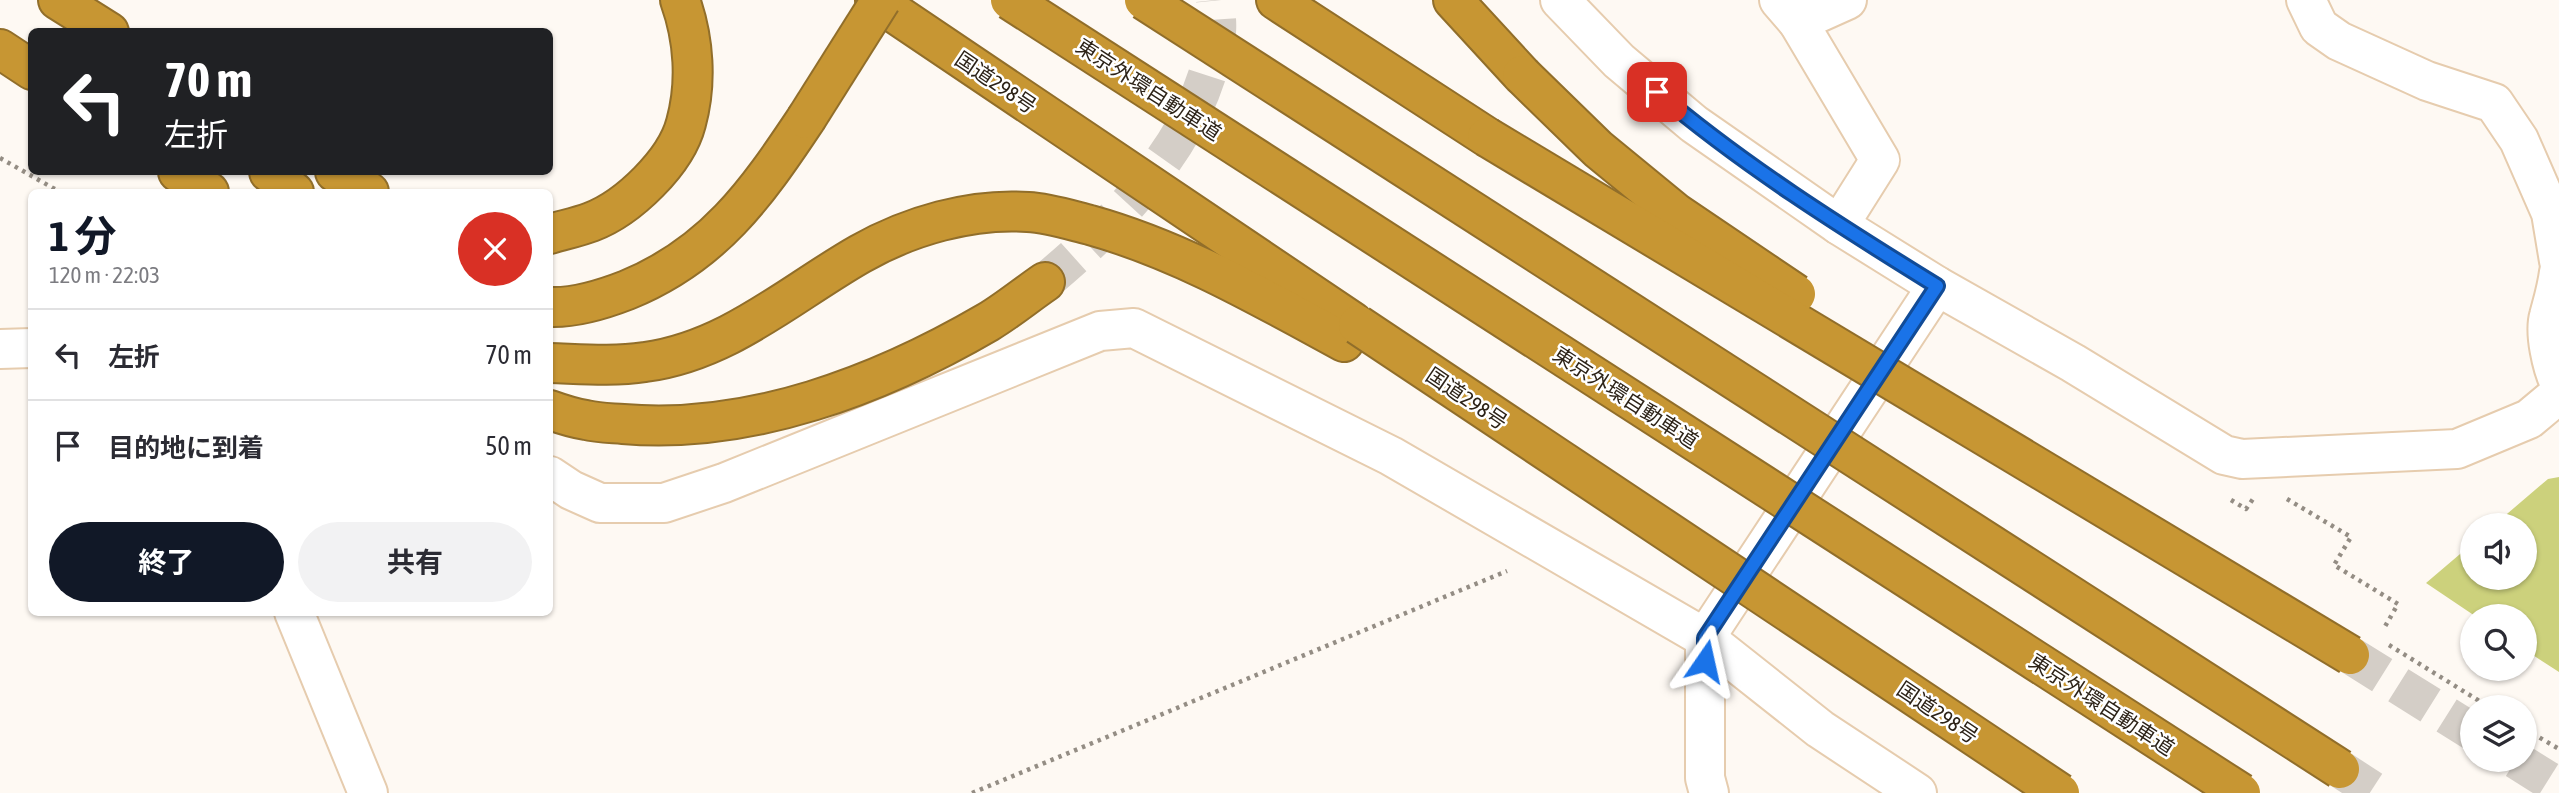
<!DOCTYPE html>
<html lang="ja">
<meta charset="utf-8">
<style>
body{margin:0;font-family:"Asap Condensed","Noto Sans JP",sans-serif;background:#f2f2f3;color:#2b2b33;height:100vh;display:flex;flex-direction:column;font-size:26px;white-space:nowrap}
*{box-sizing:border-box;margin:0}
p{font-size:23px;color:#7c7c81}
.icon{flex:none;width:38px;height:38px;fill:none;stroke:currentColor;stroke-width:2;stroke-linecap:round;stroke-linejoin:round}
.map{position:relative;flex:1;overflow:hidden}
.panel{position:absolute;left:28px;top:189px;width:525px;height:427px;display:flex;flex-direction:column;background:#fff;border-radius:10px;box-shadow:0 2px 5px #0004}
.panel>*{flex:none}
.hud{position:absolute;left:28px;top:28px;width:525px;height:147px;border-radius:10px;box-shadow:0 2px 5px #0004;background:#202124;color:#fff;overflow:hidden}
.controls{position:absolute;left:2460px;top:513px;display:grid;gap:14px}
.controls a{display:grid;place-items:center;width:77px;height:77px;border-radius:50%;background:#fff;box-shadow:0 2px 5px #0004;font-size:35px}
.pin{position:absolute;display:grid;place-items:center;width:60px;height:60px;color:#fff;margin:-30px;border-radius:14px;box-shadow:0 4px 10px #0006}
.me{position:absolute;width:77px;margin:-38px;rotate:11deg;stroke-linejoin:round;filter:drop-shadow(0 0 5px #0008)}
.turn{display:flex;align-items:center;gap:24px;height:147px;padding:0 21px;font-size:32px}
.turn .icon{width:91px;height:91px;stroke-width:2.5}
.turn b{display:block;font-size:49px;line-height:60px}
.round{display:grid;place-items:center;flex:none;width:74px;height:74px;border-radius:37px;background:#f2f2f3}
.overview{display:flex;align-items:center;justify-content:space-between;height:119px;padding:0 21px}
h1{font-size:42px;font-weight:700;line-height:52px;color:#111827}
.primary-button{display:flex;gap:14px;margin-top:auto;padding:14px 21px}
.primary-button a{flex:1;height:80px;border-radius:42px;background:#111827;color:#fff;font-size:28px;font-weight:700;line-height:80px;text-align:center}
.primary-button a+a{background:#f2f2f3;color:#2b2b33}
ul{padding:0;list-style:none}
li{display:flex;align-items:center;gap:21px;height:91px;padding:0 21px;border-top:2px solid #e1e1e2}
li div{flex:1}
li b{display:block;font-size:26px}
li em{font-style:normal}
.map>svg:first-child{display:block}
</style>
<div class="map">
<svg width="2559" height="793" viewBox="0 0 2559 793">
<rect width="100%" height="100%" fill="#fef9f3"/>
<!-- forest -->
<polygon fill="#ccd17c" points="2559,477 2559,672 2525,650 2525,616 2475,616 2426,583 2473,543 2473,578 2525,578 2525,525 2494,525 2548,479"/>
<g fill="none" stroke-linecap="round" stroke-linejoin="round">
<!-- highway-tunnel -->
<g stroke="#d4cec7" stroke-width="38" stroke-dasharray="38 19" stroke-linecap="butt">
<path d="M 1045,282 C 1123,216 1202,138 1217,32 C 1218,22 1216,10 1215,0"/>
<polyline points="2350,655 2473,732"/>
<polyline points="2516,760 2559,787"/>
<polyline points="2340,769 2377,793"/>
</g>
<defs>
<g id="minor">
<polyline points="1560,0 1619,61 1694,124 1839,225 1937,286 2073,363 2224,455 2242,459 2457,449 2529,419 2559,394"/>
<polyline points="1779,0 1798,22 1847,0"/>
<polyline points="2306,0 2319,27 2339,41 2427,81 2494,103 2519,140 2551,213 2559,261"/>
<polyline points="1798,22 1880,160 1839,225"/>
<path d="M 2559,272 C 2557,288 2553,301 2549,316 C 2544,333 2552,367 2559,382"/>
<polyline points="0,349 32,348"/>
<polyline points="550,476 571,490 600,503 664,503 724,483 1100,331 1134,328 1391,456 1705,638 1820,729 1917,793"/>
<polyline points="294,612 368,793"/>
<polyline points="1709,793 1705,778 1705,638 1937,286"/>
</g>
<g id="highway">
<polyline points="58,0 109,32"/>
<polyline points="875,0 1353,322"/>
<polyline points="1276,0 1487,137"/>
<polyline points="1453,0 1522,75"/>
<polyline points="0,49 32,70"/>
<polyline points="178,172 209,192"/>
<polyline points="269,172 294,192"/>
<polyline points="335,172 369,192"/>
<path d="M 550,234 C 563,230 578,227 591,222 C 628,208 676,162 686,123 C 697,83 694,39 680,0"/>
<path d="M 550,307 C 575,308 604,299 627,290 C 713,255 756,194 806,119"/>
<path d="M 550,363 C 581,364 613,367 645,362 C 728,351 790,294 860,254 C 909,226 971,208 1028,212 C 1048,213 1070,220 1090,225 C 1180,250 1261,297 1344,342"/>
<path d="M 550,410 C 561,414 573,418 586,420 C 598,423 611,423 623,424 C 750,435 880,385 988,322 C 1008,310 1026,295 1045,282"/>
</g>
</defs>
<!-- minor casing -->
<use href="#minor" stroke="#e6ccae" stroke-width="42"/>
<!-- highway casing -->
<use href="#highway" stroke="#916e2a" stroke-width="42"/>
<!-- path -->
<g stroke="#948d84" stroke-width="4.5" stroke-dasharray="3.5 5" stroke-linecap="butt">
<polyline points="0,158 60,192"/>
<polyline points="2287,499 2351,537 2334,565 2398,604 2383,630"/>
<polyline points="2231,500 2246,509 2253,499"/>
<polyline points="2389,645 2489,707"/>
<polyline points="2525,729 2559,749"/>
<polyline points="972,793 1507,571"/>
</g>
<!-- minor -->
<use href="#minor" stroke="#fff" stroke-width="38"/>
<!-- highway -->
<use href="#highway" stroke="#c79633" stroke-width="38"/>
<defs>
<g id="highway-bridge">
<polyline points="1010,0 2241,793"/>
<polyline points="1144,0 2340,769"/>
<polyline points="1522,75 1598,149 1676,213 1796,294"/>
<polyline points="806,119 881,0"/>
<polyline points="1487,137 2350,655"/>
<polyline points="1358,325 2060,793"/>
</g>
</defs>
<!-- highway-bridge casing -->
<use href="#highway-bridge" stroke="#916e2a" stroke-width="42" stroke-linecap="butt"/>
<!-- highway-bridge -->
<use href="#highway-bridge" stroke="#c79633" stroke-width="38"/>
</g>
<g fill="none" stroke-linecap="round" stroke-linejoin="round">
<defs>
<path id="route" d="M 1657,92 C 1743,165 1840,226 1937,286 L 1705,638 L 1705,661"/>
</defs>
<!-- route casing -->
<use href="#route" stroke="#114b97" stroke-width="18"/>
<!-- route -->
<use href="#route" stroke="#1a73e8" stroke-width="12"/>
</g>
<g text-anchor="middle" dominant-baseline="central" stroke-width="5" stroke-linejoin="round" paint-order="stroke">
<!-- street labels -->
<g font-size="21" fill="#2d2318" stroke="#fff">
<text transform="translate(996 82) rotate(34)">国道298号</text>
<text transform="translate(1149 89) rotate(33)">東京外環自動車道</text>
<text transform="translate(1626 397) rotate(33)">東京外環自動車道</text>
<text transform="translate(1467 398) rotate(34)">国道298号</text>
<text transform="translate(2102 704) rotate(33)">東京外環自動車道</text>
<text transform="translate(1938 712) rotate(34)">国道298号</text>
</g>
</g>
</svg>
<div class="controls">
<a><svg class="icon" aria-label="sound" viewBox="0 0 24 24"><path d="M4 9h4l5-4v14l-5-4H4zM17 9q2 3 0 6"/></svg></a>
<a><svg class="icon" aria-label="search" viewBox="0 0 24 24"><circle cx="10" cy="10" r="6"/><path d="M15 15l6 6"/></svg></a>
<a><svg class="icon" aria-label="layers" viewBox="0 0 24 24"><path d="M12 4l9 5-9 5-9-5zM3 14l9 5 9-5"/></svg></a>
</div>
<div class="pin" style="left:1657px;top:92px;background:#d93025"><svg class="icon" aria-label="arrive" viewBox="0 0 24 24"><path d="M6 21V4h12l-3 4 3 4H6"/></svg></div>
<svg class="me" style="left:1705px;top:661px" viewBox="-20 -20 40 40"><path d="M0-17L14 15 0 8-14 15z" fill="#1a73e8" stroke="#fff" stroke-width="4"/></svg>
<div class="hud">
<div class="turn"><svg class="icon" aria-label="left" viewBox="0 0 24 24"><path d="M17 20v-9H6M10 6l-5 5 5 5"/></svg><div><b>70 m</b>左折</div></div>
</div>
<section class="panel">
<div class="overview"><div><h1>1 分</h1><p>120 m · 22:03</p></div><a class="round" style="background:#d93025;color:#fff"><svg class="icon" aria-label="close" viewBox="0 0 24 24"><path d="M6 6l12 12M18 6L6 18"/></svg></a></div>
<ul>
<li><svg class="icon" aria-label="left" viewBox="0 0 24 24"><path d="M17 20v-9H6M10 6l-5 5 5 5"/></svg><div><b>左折</b></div><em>70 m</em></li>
<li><svg class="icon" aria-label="arrive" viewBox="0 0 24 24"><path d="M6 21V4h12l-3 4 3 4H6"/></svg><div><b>目的地に到着</b></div><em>50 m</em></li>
</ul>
<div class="primary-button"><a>終了</a><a>共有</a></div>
</section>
</div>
